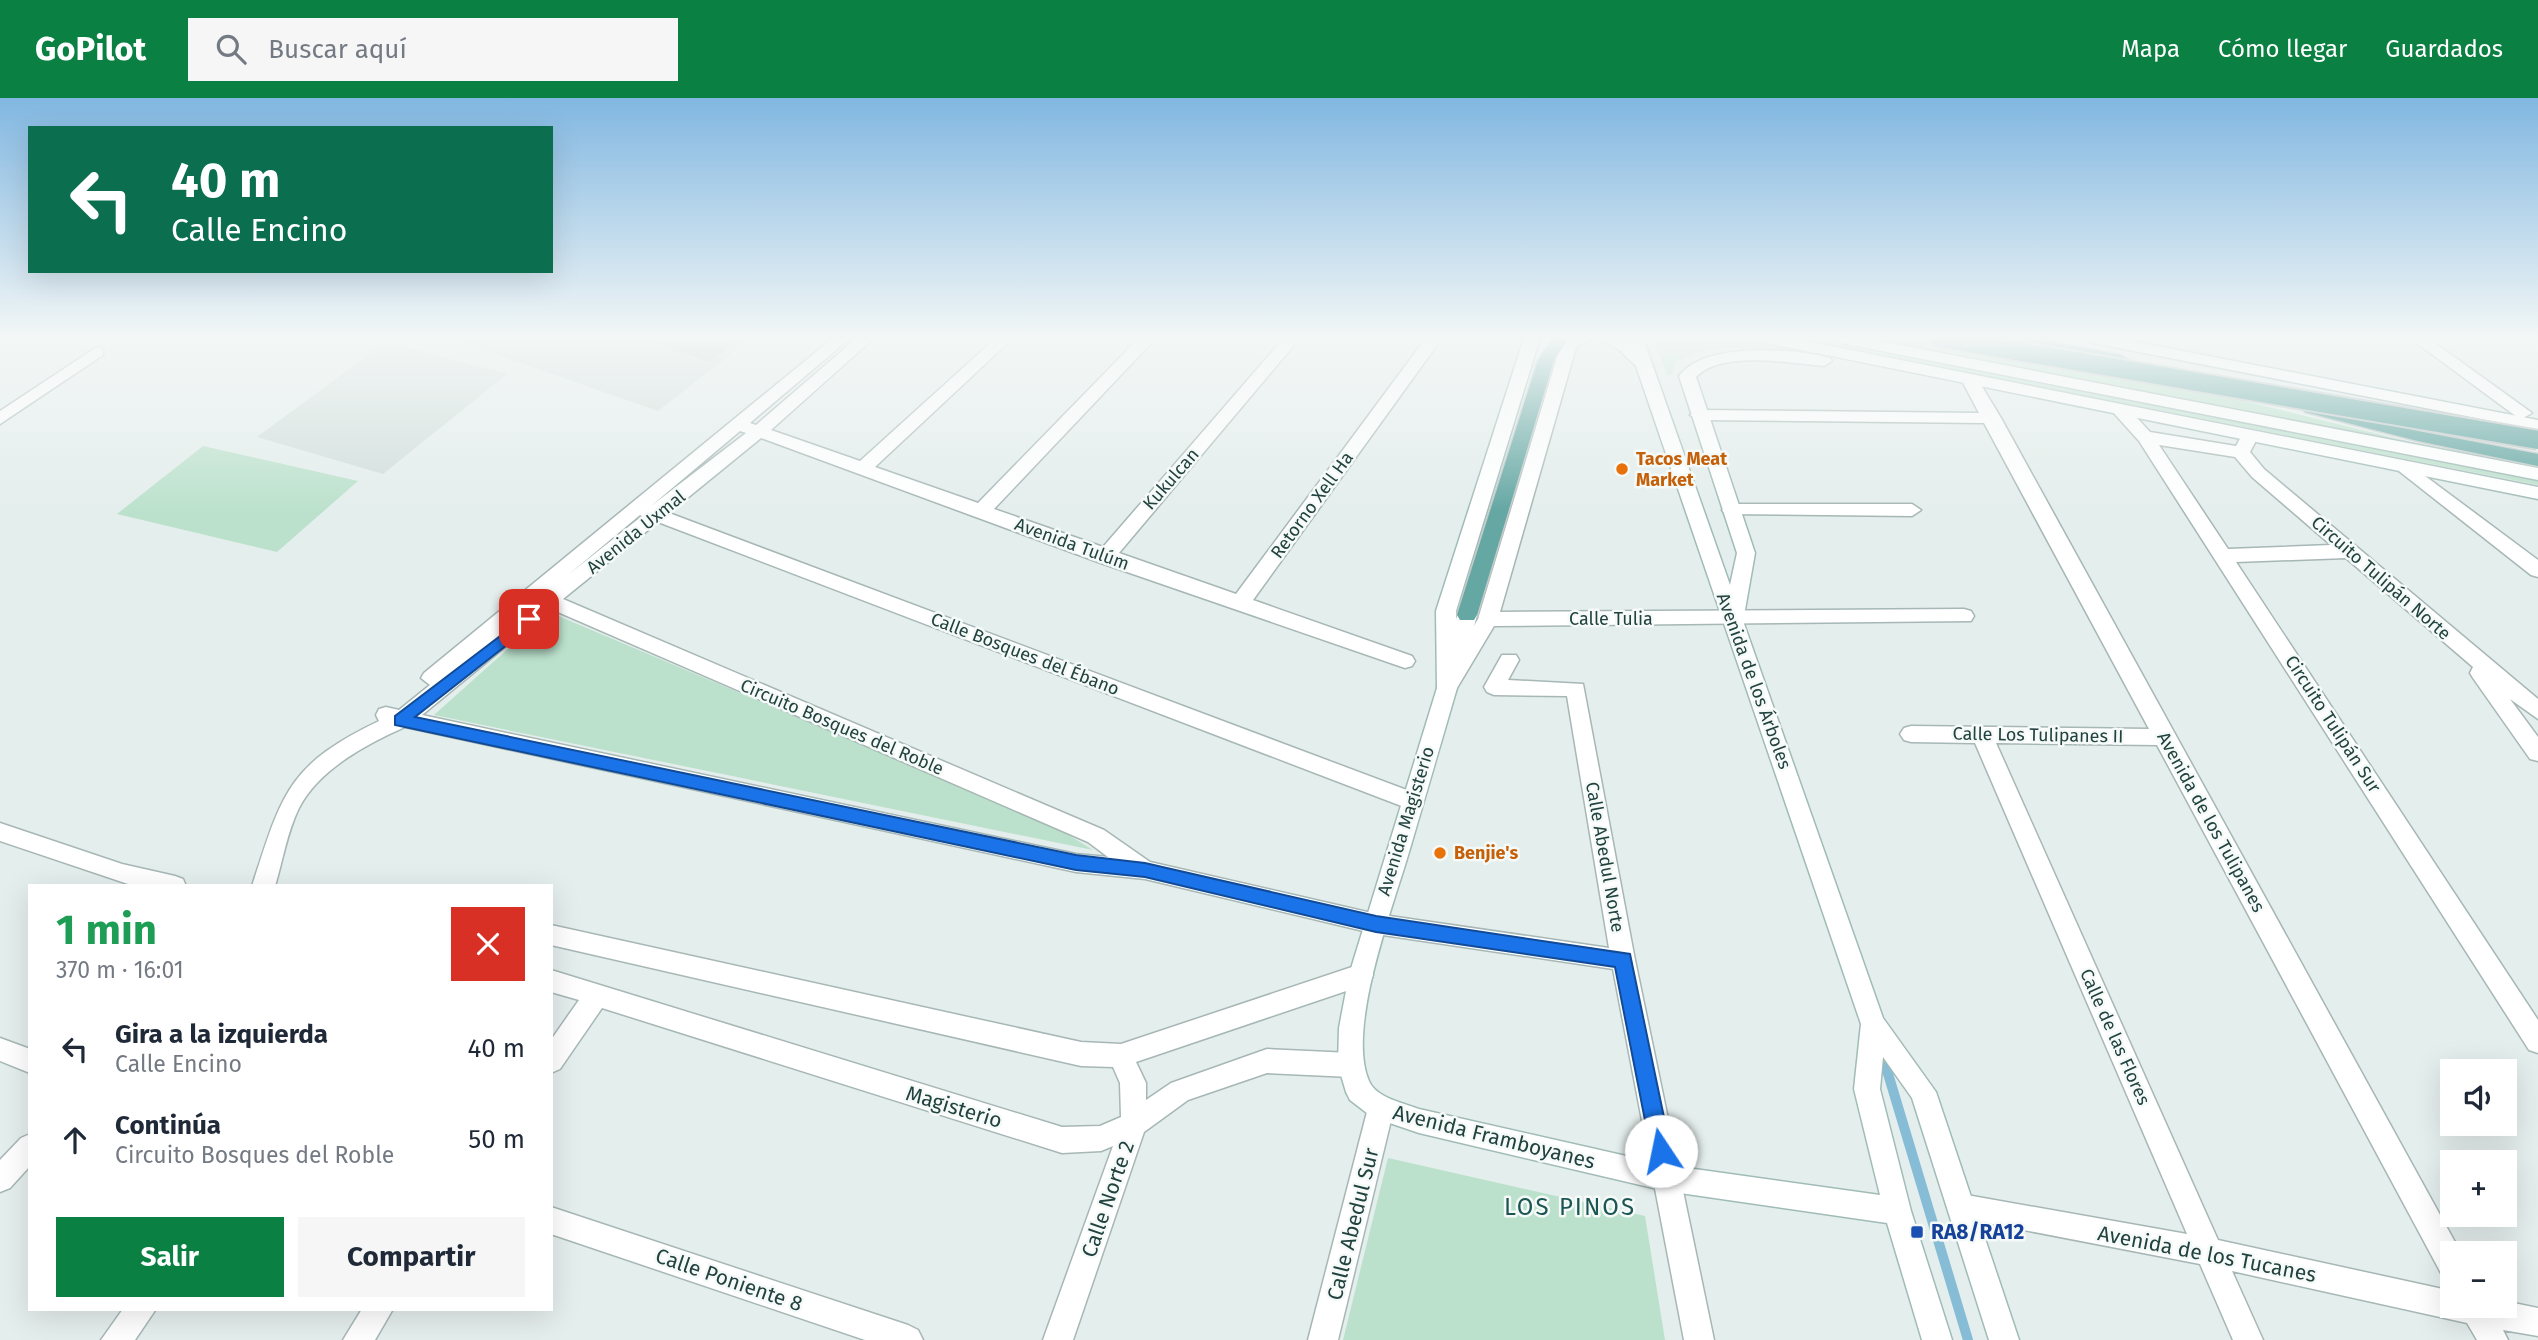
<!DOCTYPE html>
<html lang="es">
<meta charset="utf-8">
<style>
body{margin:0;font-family:"Fira Sans",sans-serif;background:#f6f6f7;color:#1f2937;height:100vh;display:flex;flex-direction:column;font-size:26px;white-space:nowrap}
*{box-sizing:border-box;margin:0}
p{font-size:23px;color:#747a83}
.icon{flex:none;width:38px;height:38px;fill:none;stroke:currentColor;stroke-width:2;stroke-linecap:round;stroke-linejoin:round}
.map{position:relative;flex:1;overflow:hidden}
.side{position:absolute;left:28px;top:786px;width:525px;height:427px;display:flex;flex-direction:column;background:#fff;border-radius:0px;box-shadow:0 7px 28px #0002}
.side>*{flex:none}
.hud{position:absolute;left:28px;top:28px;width:525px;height:147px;border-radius:0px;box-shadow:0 7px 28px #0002;background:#0b6e4f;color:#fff;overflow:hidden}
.tools{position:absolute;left:2440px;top:961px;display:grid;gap:14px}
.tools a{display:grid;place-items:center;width:77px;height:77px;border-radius:0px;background:#fff;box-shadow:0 7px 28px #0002;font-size:35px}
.pin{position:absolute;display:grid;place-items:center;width:60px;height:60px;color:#fff;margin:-30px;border-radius:14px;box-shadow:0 4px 10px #0006}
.me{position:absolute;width:77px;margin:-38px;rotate:349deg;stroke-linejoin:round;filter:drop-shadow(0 0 5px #0008)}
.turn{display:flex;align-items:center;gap:24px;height:147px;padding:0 28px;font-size:32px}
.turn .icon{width:91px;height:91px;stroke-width:2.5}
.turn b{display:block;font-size:49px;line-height:60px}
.round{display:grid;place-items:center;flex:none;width:74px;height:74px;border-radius:0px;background:#f6f6f7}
.overview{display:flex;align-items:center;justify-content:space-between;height:119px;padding:0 28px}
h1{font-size:42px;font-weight:700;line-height:52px;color:#1e9e55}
.cta{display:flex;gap:14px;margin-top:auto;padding:14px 28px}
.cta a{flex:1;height:80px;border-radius:0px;background:#0b8043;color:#fff;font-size:28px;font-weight:700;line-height:80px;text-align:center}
.cta a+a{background:#f6f6f7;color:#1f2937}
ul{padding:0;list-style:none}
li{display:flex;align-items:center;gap:21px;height:91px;padding:0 28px}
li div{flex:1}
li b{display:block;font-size:26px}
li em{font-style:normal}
header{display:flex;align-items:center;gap:42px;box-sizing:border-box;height:98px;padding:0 35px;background:#0b8043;color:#fff}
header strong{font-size:33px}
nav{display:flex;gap:38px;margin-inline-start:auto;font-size:24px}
.search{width:490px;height:63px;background:#f6f6f7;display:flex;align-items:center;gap:18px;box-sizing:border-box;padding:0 24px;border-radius:0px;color:#747a83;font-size:26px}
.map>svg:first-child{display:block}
</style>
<header>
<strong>GoPilot</strong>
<div class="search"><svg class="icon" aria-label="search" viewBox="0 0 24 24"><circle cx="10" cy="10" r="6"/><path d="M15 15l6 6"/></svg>Buscar aquí</div>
<nav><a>Mapa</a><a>Cómo llegar</a><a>Guardados</a></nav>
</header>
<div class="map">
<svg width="2538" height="1242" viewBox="0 0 2538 1242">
<rect width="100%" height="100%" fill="#e4eeec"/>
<!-- built -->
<g fill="#d1dedb">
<polygon points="448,240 752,240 658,313"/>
<polygon points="386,244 507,276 383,376 257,339"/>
</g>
<!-- green -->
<g fill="#bbe1cc">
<path d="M 1653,240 L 1745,240 L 1821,257 C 1774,253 1720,240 1676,264 L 1672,277 L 1667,277 Z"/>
<polygon points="1794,240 1808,240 2538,383 2538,387"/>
<polygon points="1871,240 1990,240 2419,346"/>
<polygon points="203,348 358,383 277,454 117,416"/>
<polygon points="549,514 1054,728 1093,752 434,617"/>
<polygon points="1388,1060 1645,1118 1665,1242 1343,1242"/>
</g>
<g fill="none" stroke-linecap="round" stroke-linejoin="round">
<!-- stream -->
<polyline stroke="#87bcd7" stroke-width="10" points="1880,949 1968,1242"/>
</g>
<!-- building -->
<polygon fill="#b8cac5" stroke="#b5c9c4" stroke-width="2" points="653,240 739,240 709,263 653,243"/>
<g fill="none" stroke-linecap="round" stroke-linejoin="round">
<defs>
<g id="street">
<path d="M 833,240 L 850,240 L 750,325 L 756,327 L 857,240 L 874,240 L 771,332 L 860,363 L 996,240 L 1013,240 L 875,369 L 978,405 L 1139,240 L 1156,240 L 994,411 L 1103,449 L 1284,240 L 1300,240 L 1119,455 L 1236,496 L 1426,240 L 1442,240 L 1253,502 L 1412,558 L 1415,563 L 1412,568 L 1405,570 L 1098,464 L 761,340 L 669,415 L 1420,697 L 1423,703 L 1420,709 L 1412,712 L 658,424 L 563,501 L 1104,732 L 1150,764 L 1376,816 L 1609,850 L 1567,598 L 1494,597 L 1487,594 L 1484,589 L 1502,557 L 1516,557 L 1519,562 L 1508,582 L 1583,586 L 1635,862 L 1714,1242 L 1684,1242 L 1613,871 L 1376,836 L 1145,781 L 1076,774 L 405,629 C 367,646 319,671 299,710 C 287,734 283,762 275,788 L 252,788 C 282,696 287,667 379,623 L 376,617 L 379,611 L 386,609 L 399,612 L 430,587 L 421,580 L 424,575 ZM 740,333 L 746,335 L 651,408 ZM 640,417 L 642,418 L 568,477 ZM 551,511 L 1088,744 L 1108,759 L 1076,756 L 422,617 Z"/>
<polygon points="2410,240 2428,240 2532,315 2523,320 2517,319"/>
<polygon points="1569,241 1577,246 1500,514 1964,511 1971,513 1974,518 1971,523 1494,528 1454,595 1440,595 1437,590 1478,521 1561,246"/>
<polygon points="97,249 103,251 103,257 0,326 0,313"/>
<polygon points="1969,276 1975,277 2001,320 2461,1155 2452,1155 2452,1181 2442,1177 2157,647 1996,645 2218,1142 2452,1193 2452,1208 2504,1208 2504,1203 2538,1210 2538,1238 2503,1232 2508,1242 2477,1242 2467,1225 2232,1173 2263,1242 2233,1242 2200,1166 1951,1118 1947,1109 1951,1100 1961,1096 2187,1136 1975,645 1911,644 1904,642 1900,636 1904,630 1911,628 2149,631 1984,325 1699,322 1690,317 1699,312 1979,315 1961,281"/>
<path d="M 2121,308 L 2127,309 L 2150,334 L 2236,348 L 2243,335 L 2255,335 L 2258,339 L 2250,354 L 2264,371 L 2538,601 L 2538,621 L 2510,601 L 2538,639 L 2538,663 L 2530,661 L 2473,580 L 2470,575 L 2473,569 L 2346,460 L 2236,464 L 2538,922 L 2538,955 L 2529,952 L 2139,343 L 2112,313 ZM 2159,347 L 2235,359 L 2252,379 L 2331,447 L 2228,451 Z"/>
<polygon points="2405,363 2538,462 2538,479 2531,477 2399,373 2396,369"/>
<polygon points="1731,406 1912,406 1921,412 1912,418 1725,416 1722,412"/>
<polygon points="0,725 122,766 175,778 183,781 186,788 134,788 0,743"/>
<polygon points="551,827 1081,944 1121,946 1361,866 1370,869 1373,877 1370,885 1136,964 1146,985 1146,1002 1171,985 1267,951 1351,955 1360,959 1364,967 1360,975 1351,979 1267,975 1188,1002 1144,1034 1073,1242 1043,1242 1113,1048 1101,1053 1062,1055 602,910 560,971 551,975 551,942 579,902 551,894 551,872 1062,1029 1100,1028 1121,1019 1120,985 1113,969 1081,968 551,847"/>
<polygon points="0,940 30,951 30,975 0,963"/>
<polygon points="1381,998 1390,1001 1394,1010 1338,1242 1308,1242 1368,1010 1372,1001"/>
<polygon points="30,1036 30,1068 10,1090 0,1094 0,1062 21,1040"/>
<polygon points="551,1109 908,1227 918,1232 923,1242 865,1242 551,1136"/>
<polygon points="123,1211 156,1211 135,1242 101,1242"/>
<polygon points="362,1211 393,1211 375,1242 343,1242"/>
</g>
<g id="secondary">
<path d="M 1524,240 L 1540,240 L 1456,513 L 1456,521 L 1460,512 L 1467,510 L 1477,517 L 1464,566 L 1457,573 L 1457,590 C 1441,645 1425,700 1409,754 C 1393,809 1346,931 1369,983 C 1376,1000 1404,1005 1419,1011 L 1666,1067 L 1880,1097 L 1854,991 L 1861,926 L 1636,268 L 1618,251 L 1595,240 L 1617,240 L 1628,244 L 1627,240 L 1643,240 L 1730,487 L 1737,455 L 1679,278 C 1704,244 1792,250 1830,260 L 1832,263 L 1824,268 C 1789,265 1722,252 1696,279 L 1755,455 L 1743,523 L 1883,920 L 1936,994 L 2019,1242 L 1989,1242 L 1912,1000 L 1883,959 L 1880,991 L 1911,1113 L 1952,1242 L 1922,1242 L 1887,1125 L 1666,1093 L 1419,1035 L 1372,1019 L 1350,1002 L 1346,994 L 1338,967 L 1339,930 L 1349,877 L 1437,590 L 1436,513 Z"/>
<polygon points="1571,240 1594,240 1575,249 1563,249 1563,243"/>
<polygon points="1759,240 1790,240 2538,389 2538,401 1767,245"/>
<polygon points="1833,240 1864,240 2538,370 2538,382 1841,245"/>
<polygon points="2085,240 2116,240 2538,322 2538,332 2093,245"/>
</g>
<g id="primary">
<polygon points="1553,240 1569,240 1554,262 1477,517 1474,522 1460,522 1457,517 1538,262"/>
<polygon points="2001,240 2032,240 2121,257 2129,262 2121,267 2009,245"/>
<polygon points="2311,305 2418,333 2538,356 2538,368 2418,343 2305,314 2303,310"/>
</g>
</defs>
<!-- street casing -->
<use href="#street" stroke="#a6b7b5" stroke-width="3"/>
<!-- secondary casing -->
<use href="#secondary" stroke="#a1bbb7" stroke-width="3"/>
<!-- primary casing -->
<use href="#primary" stroke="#c1cac9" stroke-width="3"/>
<!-- street -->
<use href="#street" fill="#fff" fill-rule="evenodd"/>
<!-- secondary -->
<use href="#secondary" fill="#fff" fill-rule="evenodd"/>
<!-- primary -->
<use href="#primary" fill="#64a7a3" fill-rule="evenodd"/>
<defs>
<polyline id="primary-bridge" points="1940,240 2538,342"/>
</defs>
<!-- primary-bridge casing -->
<use href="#primary-bridge" stroke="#c1cac9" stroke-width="22" stroke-linecap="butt"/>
<!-- primary-bridge -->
<use href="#primary-bridge" stroke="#64a7a3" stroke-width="18"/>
</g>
<!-- sky -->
<linearGradient id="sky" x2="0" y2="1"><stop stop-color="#81b7e1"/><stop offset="0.58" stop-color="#f3f7f6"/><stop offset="1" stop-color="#f3f7f6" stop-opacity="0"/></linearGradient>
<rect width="2538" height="414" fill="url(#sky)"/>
<!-- route -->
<polygon fill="#1a73e8" stroke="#114b97" stroke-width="2" points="529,516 537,521 535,525 415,619 1076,757 1145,765 1376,818 1630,856 1671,1053 1668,1060 1661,1063 1654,1060 1651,1053 1615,869 1376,834 1145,779 1076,772 395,627 395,618"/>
<!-- markers -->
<g fill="#e8710a" stroke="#f5faf8" stroke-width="2.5">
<circle cx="1622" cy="371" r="7"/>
<circle cx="1440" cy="755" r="7"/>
</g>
<rect fill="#1a4fb4" stroke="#f5faf8" stroke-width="2.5" x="1910" y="1127" width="14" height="14" rx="3.5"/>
<g text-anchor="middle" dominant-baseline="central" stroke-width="5" stroke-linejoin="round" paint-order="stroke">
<!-- food labels -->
<g font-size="18" font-weight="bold" fill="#c56008" stroke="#f5faf8" text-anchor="start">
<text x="1636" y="361">Tacos Meat<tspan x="1636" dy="21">Market</tspan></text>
<text x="1454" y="755">Benjie's</text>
</g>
<!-- street labels -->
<g font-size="18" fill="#21423f" stroke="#f5faf8">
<text transform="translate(1171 381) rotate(-49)">Kukulcan</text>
<text transform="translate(1312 407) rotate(-54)">Retorno Xell Ha</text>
<text transform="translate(636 434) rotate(-39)">Avenida Uxmal</text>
<text transform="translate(1072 446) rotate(20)">Avenida Tulúm</text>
<text transform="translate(2381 480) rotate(41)">Circuito Tulipán Norte</text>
<text x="1611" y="521">Calle Tulia</text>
<text transform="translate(1025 556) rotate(21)">Calle Bosques del Ébano</text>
<text transform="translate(1754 583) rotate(70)">Avenida de los Árboles</text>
<text transform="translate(2333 626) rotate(57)">Circuito Tulipán Sur</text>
<text transform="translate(842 629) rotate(23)">Circuito Bosques del Roble</text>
<text transform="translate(2038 637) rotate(1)">Calle Los Tulipanes II</text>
<text transform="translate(1406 723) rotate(-73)">Avenida Magisterio</text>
<text transform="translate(2211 724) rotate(61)">Avenida de los Tulipanes</text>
<text transform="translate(1605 759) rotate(80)">Calle Abedul Norte</text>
<text transform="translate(2115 939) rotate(66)">Calle de las Flores</text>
</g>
<!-- near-street labels -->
<g font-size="21" fill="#21423f" stroke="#f5faf8">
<text transform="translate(954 1009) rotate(17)">Magisterio</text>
<text transform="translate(1494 1039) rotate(14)">Avenida Framboyanes</text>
<text transform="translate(1108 1101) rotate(-71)">Calle Norte 2</text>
<text transform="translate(1353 1126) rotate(-76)">Calle Abedul Sur</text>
<text transform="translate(2207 1156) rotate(11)">Avenida de los Tucanes</text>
<text transform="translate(729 1182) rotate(19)">Calle Poniente 8</text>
</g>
<!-- near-transit labels -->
<g font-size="21" font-weight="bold" fill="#164399" stroke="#f5faf8" text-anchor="start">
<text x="1931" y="1134">RA8/RA12</text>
</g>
<!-- near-quarter labels -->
<g font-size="24" letter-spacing="2" fill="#1b5653" stroke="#f5faf8">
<text x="1570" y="1109">LOS PINOS</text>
</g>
</g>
</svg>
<div class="tools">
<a><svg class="icon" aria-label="sound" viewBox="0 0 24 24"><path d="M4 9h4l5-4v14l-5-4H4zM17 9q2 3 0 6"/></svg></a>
<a>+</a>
<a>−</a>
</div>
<div class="pin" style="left:529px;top:521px;background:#d93025"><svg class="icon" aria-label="arrive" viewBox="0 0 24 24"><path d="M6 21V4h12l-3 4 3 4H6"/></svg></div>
<svg class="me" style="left:1661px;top:1053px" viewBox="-20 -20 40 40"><circle r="19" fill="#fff"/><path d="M0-13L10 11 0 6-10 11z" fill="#1a73e8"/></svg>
<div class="hud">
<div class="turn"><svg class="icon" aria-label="left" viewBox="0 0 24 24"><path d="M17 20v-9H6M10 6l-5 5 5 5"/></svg><div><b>40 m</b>Calle Encino</div></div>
</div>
<section class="side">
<div class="overview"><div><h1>1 min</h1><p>370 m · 16:01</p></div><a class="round" style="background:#d93025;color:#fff"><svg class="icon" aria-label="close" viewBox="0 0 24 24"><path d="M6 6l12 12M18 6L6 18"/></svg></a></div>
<ul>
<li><svg class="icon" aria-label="left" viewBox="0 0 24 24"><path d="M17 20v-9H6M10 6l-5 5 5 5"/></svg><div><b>Gira a la izquierda</b><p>Calle Encino</p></div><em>40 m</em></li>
<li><svg class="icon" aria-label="ahead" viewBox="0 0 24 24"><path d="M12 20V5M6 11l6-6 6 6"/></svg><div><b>Continúa</b><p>Circuito Bosques del Roble</p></div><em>50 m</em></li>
</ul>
<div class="cta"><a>Salir</a><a>Compartir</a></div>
</section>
</div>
